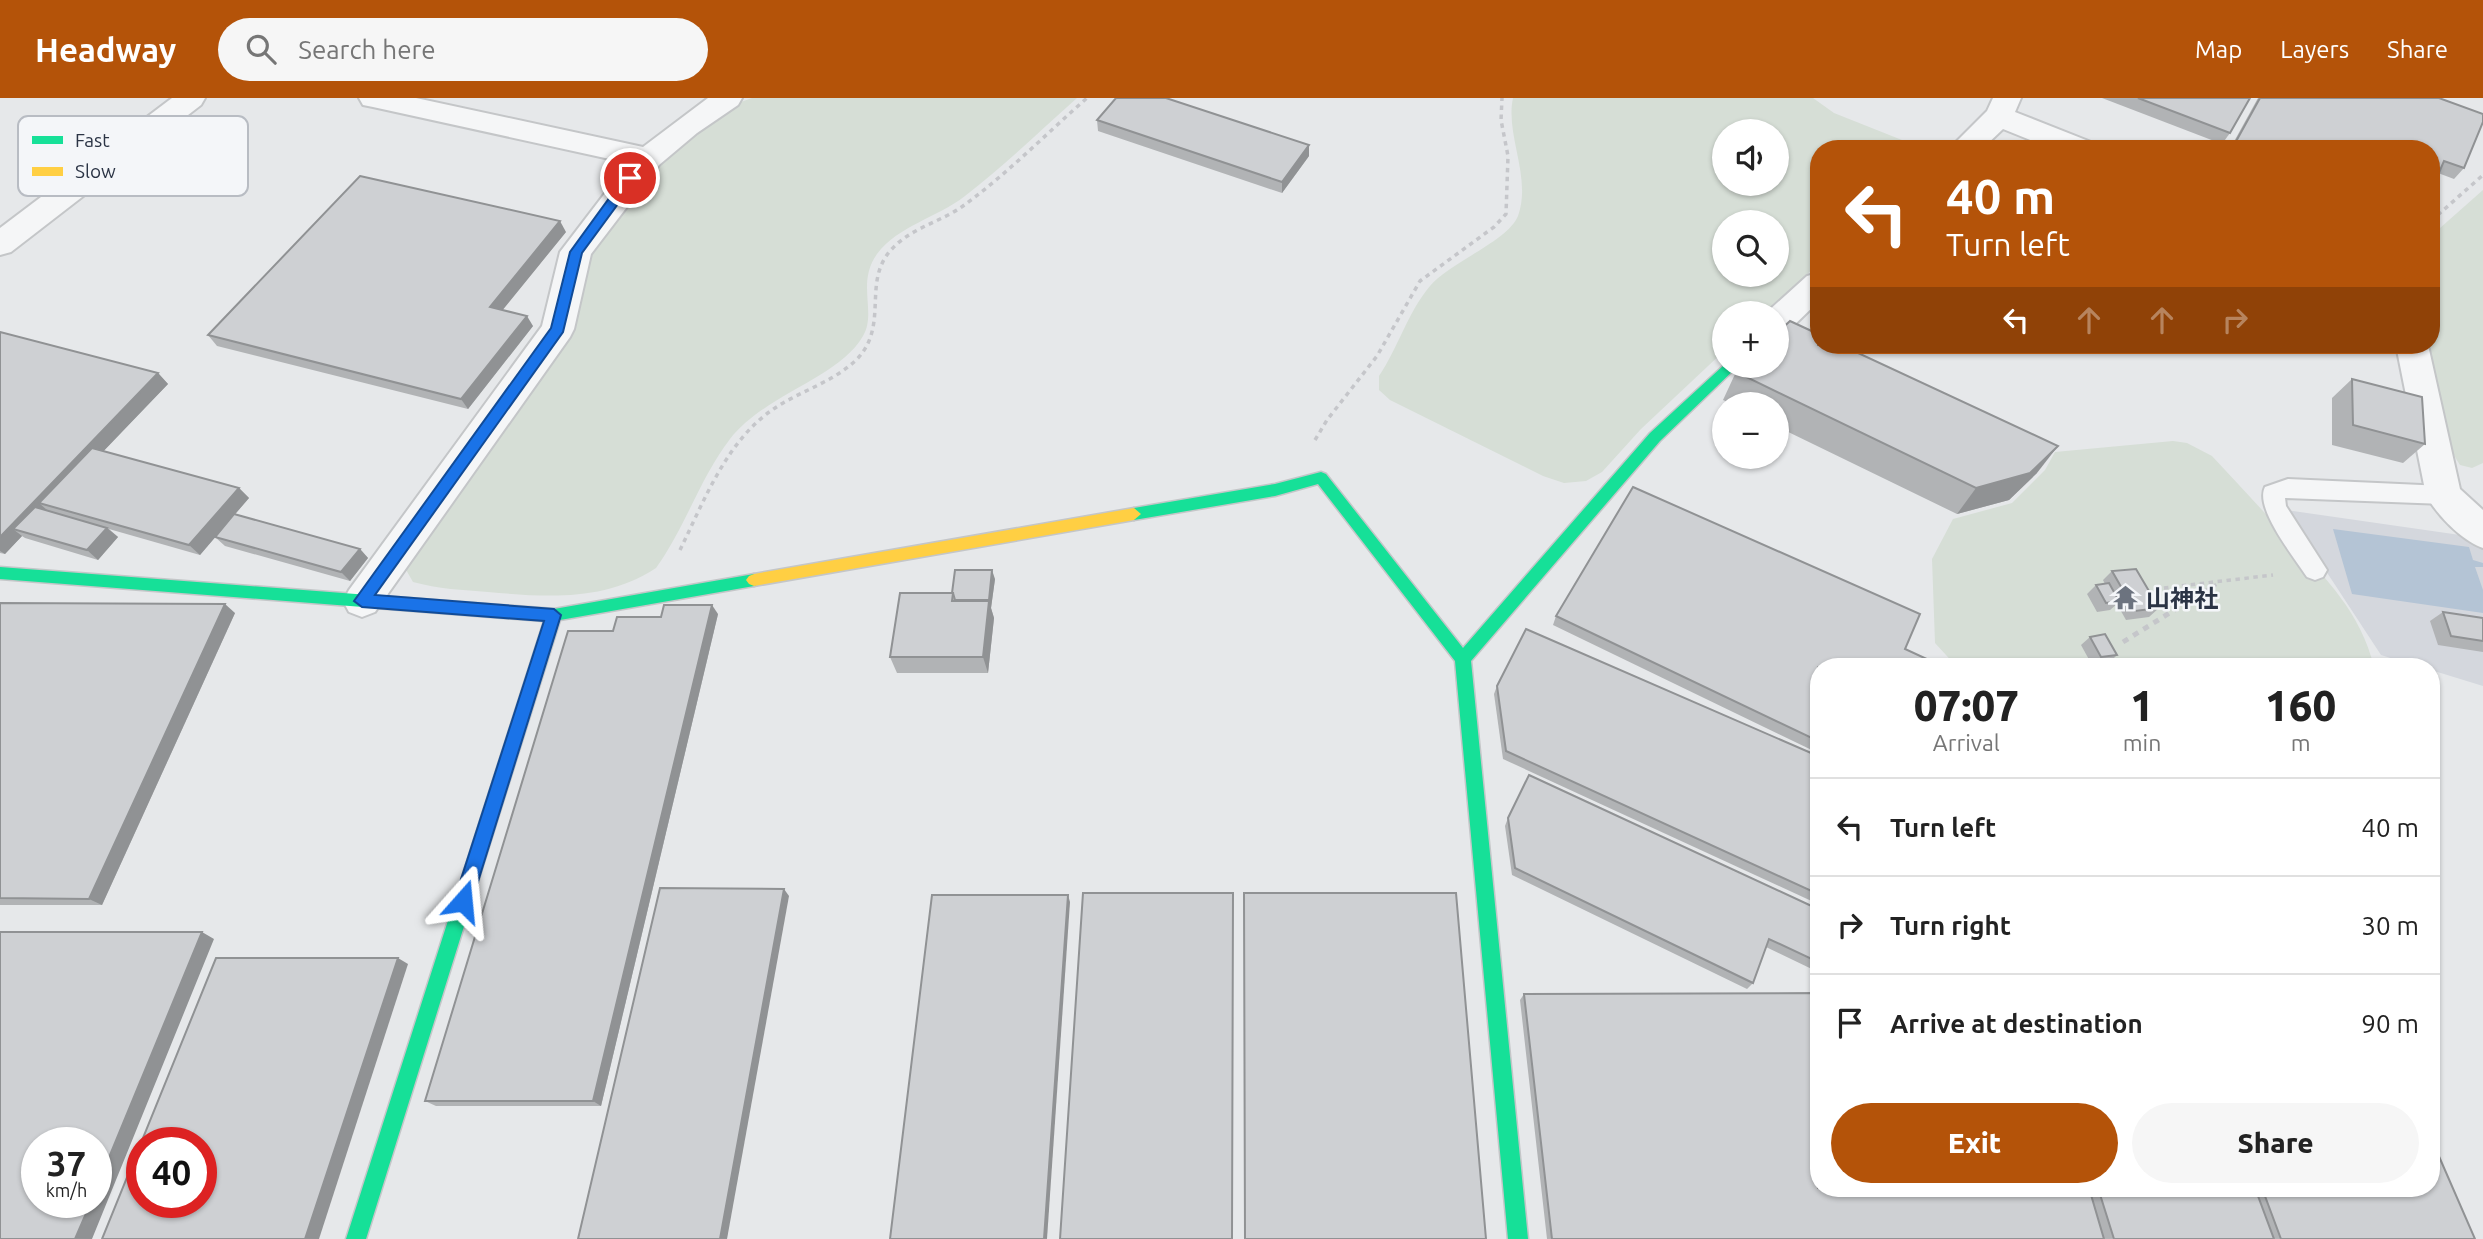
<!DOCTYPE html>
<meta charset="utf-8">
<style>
body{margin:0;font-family:Ubuntu,"Noto Sans JP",sans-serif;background:#f6f6f6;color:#222;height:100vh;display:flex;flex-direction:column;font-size:26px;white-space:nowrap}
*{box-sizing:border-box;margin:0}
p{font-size:23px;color:#767676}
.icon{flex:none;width:38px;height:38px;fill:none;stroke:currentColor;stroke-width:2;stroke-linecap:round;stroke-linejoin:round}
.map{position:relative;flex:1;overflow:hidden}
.side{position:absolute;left:1810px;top:560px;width:630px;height:539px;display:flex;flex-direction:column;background:#fff;border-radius:28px;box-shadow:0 2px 5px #0004}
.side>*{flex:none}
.guide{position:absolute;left:1810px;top:42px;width:630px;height:214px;border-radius:28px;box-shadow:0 2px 5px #0004;background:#b45309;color:#fff;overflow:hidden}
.controls{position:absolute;left:1712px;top:21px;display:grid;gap:14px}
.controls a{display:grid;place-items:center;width:77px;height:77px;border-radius:50%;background:#fff;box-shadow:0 2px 5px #0004;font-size:35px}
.speed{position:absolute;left:21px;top:1029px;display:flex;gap:14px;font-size:35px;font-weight:700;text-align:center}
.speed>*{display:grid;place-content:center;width:91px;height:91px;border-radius:50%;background:#fff;box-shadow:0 2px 5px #0004;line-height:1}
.speed small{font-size:18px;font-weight:400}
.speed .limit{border:10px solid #d22;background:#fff;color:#111}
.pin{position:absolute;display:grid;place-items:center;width:60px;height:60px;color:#fff;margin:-30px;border:4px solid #fff;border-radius:50%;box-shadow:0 2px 7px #0007}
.me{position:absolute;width:77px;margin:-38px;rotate:18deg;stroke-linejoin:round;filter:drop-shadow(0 0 5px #0008)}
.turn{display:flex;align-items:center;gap:24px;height:147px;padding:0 21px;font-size:32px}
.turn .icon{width:91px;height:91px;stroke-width:2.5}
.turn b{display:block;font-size:49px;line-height:60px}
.lanes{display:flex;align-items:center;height:66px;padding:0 21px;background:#0003;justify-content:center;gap:35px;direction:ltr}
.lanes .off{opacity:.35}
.eta{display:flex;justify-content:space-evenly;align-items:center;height:119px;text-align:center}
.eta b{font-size:42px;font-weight:800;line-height:49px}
.action{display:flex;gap:14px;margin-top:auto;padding:14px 21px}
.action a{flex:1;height:80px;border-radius:42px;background:#b45309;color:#fff;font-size:28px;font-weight:800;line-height:80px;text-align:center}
.action a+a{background:#f6f6f6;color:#222}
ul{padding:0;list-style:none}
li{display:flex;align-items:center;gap:21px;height:98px;padding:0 21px;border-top:2px solid #e0e0e0}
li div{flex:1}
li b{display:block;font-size:26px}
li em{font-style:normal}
header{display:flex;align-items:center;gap:42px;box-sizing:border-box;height:98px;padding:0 35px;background:#b45309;color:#fff}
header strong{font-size:33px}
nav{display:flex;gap:38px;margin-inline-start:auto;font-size:24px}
.search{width:490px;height:63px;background:#f6f6f6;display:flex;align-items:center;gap:18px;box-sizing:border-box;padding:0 24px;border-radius:38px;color:#767676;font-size:26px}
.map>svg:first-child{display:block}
</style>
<header>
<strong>Headway</strong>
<div class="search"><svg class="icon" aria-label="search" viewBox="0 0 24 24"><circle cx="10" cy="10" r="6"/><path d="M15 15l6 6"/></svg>Search here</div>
<nav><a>Map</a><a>Layers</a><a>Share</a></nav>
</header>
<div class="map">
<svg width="2483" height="1141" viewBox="0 0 2483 1141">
<rect width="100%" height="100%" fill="#e6e8ea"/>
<!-- built -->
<polygon fill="#d4d7dd" points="2286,412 2467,438 2483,452 2483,588 2431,572 2431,569 2419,569 2381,557"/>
<!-- green -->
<g fill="#d6ded6" fill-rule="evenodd">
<path d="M 752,0 L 1077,0 C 1040,33 1004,68 965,98 C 937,120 899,127 877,156 C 856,185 877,215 863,238 C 839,280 765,296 730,341 C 700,380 685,430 656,470 C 604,504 547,499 488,494 C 463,492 438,491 413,484 L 405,470 L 588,155 L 658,63 L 730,8 Z"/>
<path d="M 1513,0 L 1813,0 L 1834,15 L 1907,44 L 1917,51 L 1818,51 L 1818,166 L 1765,215 L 1724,215 L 1724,253 L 1641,331 L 1602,374 L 1586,383 L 1564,385 L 1543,378 L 1390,302 L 1379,292 L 1379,278 C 1398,250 1408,214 1430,188 C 1449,165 1508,143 1518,118 C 1532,79 1505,37 1513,0 ZM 1724,33 L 1776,33 L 1776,86 L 1724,86 ZM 1724,124 L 1776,124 L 1776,177 L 1724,177 Z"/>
<path d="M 2483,92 L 2483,365 L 2472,370 L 2460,367 C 2438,333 2435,286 2428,247 L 2431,247 L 2431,138 Z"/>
<path d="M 2173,343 L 2187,345 L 2212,358 C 2238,386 2263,413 2289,441 C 2326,480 2361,515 2374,569 L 1957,569 L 1935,545 L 1932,461 L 1953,421 L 2012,405 L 2045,372 L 2055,354 Z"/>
</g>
<!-- water -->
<polygon fill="#b4c4d5" points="2333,431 2469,449 2473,462 2483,465 2483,469 2475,469 2483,492 2483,515 2352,496"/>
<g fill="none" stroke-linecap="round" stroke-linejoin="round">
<defs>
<path id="lane" d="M 2288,381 L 2444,388 L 2452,391 L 2455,397 L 2452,403 L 2444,406 L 2285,400 L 2286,408 L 2327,472 L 2323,479 L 2315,482 L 2307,479 C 2294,459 2254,410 2265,389 Z"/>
<g id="street">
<polygon points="172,0 205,0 201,7 11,154 0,157 0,130"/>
<polygon points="359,0 416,0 643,49 708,0 742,0 738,7 697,35 659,67 591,156 574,231 570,239 375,514 362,519 349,514 343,503 349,492 542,228 560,154 628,65 373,9 363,7"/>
<polygon points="1993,0 2021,0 2015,14 2091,44 2096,51 2053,51 2003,31 1982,51 1949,51 1987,13"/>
<polygon points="1818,175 1818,204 1788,233 1776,237 1776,215 1766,215 1807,178"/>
<path d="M 2396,247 L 2428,247 L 2460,391 L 2483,412 L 2483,450 C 2461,442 2437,417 2426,397 Z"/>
</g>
<g id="fast">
<polygon points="1724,267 1738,268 1660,343 1471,563 1528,1141 1508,1141 1455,563 1318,386 1275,398 1134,422 1127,416 1134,410 1275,386 1321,374 1326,376 1463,550 1650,335"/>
<polygon points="0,469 554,511 754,476 759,478 762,482 759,486 754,488 560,522 366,1141 346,1141 544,523 0,481"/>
</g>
<polygon id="slow" points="1134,410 1141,416 1134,422 754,488 749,486 746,482 749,478 754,476"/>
</defs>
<!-- lane casing -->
<use href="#lane" stroke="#c4c6c8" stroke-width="4"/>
<!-- street casing -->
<use href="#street" stroke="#c4c6c8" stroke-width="4"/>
<!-- fast casing -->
<use href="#fast" stroke="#c4c6c8" stroke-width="3"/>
<!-- slow casing -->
<use href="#slow" stroke="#c4c6c8" stroke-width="3"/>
<!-- path-far1 -->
<g stroke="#c5c6ca" stroke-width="3.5" stroke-dasharray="4.5 4.5" stroke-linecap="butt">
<polyline points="2431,123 2483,77"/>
<polyline points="1315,342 1327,322 1377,258 1420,183 1494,129 1506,116 1508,58 1501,22 1502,0"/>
<path d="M 680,452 C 704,403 726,344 772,312 C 799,293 835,284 858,260 C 889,226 862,184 891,152 C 910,130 941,124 963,108 C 1007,76 1046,36 1087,0"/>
<polyline points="2155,491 2273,477"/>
<polyline points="2197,498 2217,486"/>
</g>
<!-- path -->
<polyline stroke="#c5c6ca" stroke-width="5" stroke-dasharray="6 6" stroke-linecap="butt" points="2123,544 2200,496"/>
<!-- lane -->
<use href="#lane" fill="#f5f6f7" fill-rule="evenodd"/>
<!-- street -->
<use href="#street" fill="#f5f6f7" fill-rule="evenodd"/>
<!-- fast -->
<use href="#fast" fill="#16e098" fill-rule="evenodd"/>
<!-- slow -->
<use href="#slow" fill="#ffcf43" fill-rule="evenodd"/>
</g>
<!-- wall -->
<g fill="#b1b3b5">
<polygon points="2102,0 2250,0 2230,35 2222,46"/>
<polygon points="2258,0 2439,0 2464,70 2454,81 2438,75 2431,51 2221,51 2224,46 2231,49"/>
<polygon points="1097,22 1309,47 1309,58 1282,95 1098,33"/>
<polygon points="566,134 502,212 533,228 468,311 217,248 208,237"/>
<polygon points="0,234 158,275 168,286 103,353 239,390 249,400 235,416 360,451 368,460 350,483 225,448 215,439 200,457 109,431 118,439 98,462 25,440 22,438 5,456 0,455"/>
<polygon points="1736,274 2037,375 2009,402 1957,416 1776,328 1776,306 1732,306 1723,302"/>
<polygon points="2352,281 2425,346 2403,365 2332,347 2332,300"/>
<polygon points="2112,473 2159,510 2149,519 2126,522 2117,506 2110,512 2097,514 2087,496 2096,487 2105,486 2103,482"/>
<polygon points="995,481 991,510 994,520 988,575 897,575 890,559 952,495"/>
<polygon points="0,505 235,515 102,807 0,807"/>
<polygon points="2443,514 2483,520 2483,554 2438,547 2430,523"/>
<polygon points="718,516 601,1008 436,1008 425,1003 613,533 661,519"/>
<polygon points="1556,518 1905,551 1818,569 1818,655 1553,527"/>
<polygon points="2090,539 2117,557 2108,566 2092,567 2081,547"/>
<polygon points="1497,588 1818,658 1818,806 1503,661 1494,596"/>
<polygon points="1508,720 1818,811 1818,874 1766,849 1753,885 1747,891 1512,777 1505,728"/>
<polygon points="1524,896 1818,1090 2431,1090 2475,1141 1547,1141 1520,902"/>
</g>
<!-- shaded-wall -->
<g fill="#909294">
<polygon points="1309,47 1309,58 1282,95 1282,84"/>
<polygon points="560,123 566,134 497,219 490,209"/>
<polygon points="527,218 533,228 468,311 461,301"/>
<polygon points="158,275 168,286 51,408 39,405 47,412 26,435 13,431 22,438 5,456 0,453 0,439"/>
<polygon points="2058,348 2037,375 2009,402 1957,416 1976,390"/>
<polygon points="239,390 249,400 200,457 189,447"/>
<polygon points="107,430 118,439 98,462 87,452"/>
<polygon points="360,451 368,460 350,483 341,474"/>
<polygon points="992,472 995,481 991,510 994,520 988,575 983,559"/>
<polygon points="225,506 235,515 102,807 89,801"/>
<polygon points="712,507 718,516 601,1008 593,1003"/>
<polygon points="784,791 789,798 727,1141 720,1141"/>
<polygon points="1068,797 1070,804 1047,1141 1044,1141"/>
<polygon points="202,834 214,841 92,1141 75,1141 91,1104 96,1104 96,1091"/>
<polygon points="398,860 408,866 319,1141 305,1141"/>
</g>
<!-- building -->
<g fill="#ced0d3" stroke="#909294" stroke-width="2" fill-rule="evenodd">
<polygon points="1116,0 1166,0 1309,47 1282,84 1097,22"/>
<polygon points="2138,0 2250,0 2230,35"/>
<polygon points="2260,0 2439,0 2483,16 2483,24 2464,70 2444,63 2431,93 2431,51 2246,51 2234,47"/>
<polygon points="2224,46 2236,51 2221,51"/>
<polygon points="360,78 560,123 490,209 527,218 461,301 208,237"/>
<polygon points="1790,223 1818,236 1818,247 1841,247 2058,348 2030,375 1976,390 1736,274 1742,268 1776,268 1776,236"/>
<polygon points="0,234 158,275 0,439"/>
<polygon points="2352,281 2422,299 2425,346 2353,327"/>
<polygon points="92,350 239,390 189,447 39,405"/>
<polygon points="1633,389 1920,516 1905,551 1944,569 1818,569 1818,643 1556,518"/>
<polygon points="35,409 107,430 87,452 13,431"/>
<polygon points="234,416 360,451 341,474 215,439"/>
<polygon points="2136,471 2159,510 2135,513 2112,473"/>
<polygon points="955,472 992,472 989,502 955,502 953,495 952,495"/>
<polygon points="2109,485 2119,503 2106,505 2096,487"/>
<polygon points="900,495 953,495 952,503 989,503 983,559 890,559"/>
<polygon points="0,505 225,506 89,801 0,800"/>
<polygon points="664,507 712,507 593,1003 425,1003 568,533 613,533 617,519 661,519"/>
<polygon points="2443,514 2483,520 2483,543 2451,538"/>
<polygon points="1526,531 1818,658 1818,796 1506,653 1497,588"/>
<polygon points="2105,536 2117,557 2101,559 2090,539"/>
<polygon points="1529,677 1818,811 1818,864 1769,841 1753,885 1515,770 1508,720"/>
<polygon points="660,790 784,791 720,1141 578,1141"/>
<polygon points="1083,795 1233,795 1232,1141 1060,1141"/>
<polygon points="1244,795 1456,795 1486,1141 1245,1141"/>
<polygon points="932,797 1068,797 1044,1141 890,1141"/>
<polygon points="0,834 202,834 96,1091 96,1045 37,1045 37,1104 91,1104 75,1141 0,1141"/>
<path d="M 216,860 L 398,860 L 305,1141 L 102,1141 ZM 142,1045 L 201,1045 L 201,1104 L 142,1104 Z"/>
<polygon points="1818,895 1818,1090 2089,1090 2104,1141 1552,1141 1524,896"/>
<polygon points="2431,1040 2475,1141 2281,1141 2262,1090 2431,1090"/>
<polygon points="2098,1090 2255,1090 2274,1141 2114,1141"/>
</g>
<!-- route -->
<polygon fill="#1a73e8" stroke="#114b97" stroke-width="2" points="630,76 637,80 582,155 563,234 375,497 554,511 561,517 472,803 469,809 463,811 457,809 454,803 544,523 362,509 354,503 551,230 570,154 626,77"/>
<!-- icons -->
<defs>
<symbol id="temple-bare" viewBox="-9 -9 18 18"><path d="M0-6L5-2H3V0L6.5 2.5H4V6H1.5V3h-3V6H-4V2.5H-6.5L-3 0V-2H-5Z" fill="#6c737f" stroke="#f4f6f9" stroke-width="2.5" paint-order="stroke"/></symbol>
</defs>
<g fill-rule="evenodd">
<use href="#temple-bare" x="2108" y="482" width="35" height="35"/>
</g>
<g text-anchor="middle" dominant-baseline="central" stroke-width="5" stroke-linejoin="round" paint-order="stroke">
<!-- poi labels -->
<g font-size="24" font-weight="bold" fill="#2b3445" stroke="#f4f6f9" text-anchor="start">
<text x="2146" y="500">山神社</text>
</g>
</g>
<!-- legend -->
<rect x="18" y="18" width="230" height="80" rx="10" fill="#f4f6f9" stroke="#b8bcc3" stroke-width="2"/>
<rect x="32" y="38" width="31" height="8" fill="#16e098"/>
<rect x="32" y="69" width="31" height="9" fill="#ffcf43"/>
<g font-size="19" fill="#2b3445">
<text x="75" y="49">Fast</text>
<text x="75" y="80">Slow</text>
</g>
</svg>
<div class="controls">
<a><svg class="icon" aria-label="sound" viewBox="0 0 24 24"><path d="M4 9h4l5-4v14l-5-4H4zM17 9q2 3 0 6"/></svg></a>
<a><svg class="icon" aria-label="search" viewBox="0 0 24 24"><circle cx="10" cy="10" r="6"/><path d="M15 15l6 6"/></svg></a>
<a>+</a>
<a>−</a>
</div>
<div class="speed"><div>37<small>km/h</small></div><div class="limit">40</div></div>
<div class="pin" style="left:630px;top:80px;background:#d93025"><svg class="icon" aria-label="arrive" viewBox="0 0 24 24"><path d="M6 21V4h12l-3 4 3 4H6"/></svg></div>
<svg class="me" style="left:463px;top:803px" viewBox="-20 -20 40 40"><path d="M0-17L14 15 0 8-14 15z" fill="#1a73e8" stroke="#fff" stroke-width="4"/></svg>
<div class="guide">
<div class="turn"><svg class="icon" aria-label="left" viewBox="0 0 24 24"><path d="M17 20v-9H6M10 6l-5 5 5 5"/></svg><div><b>40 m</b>Turn left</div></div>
<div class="lanes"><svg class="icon" aria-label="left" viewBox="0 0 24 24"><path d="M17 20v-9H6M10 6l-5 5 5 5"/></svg><svg class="icon off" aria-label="ahead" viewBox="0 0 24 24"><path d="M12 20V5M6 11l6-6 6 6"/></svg><svg class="icon off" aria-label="ahead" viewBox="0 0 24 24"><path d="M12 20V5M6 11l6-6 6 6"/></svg><svg class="icon off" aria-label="right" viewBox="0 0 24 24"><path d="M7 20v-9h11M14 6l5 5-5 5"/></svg></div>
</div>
<section class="side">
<div class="eta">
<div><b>07:07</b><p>Arrival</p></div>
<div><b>1</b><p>min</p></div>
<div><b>160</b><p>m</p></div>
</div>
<ul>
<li><svg class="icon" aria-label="left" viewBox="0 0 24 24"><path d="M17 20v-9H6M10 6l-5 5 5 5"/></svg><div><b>Turn left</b></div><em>40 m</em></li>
<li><svg class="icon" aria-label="right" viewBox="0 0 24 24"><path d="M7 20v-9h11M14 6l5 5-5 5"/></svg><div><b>Turn right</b></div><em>30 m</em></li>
<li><svg class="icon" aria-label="arrive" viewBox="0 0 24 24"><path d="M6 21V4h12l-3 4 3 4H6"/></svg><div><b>Arrive at destination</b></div><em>90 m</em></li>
</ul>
<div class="action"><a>Exit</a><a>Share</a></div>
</section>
</div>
